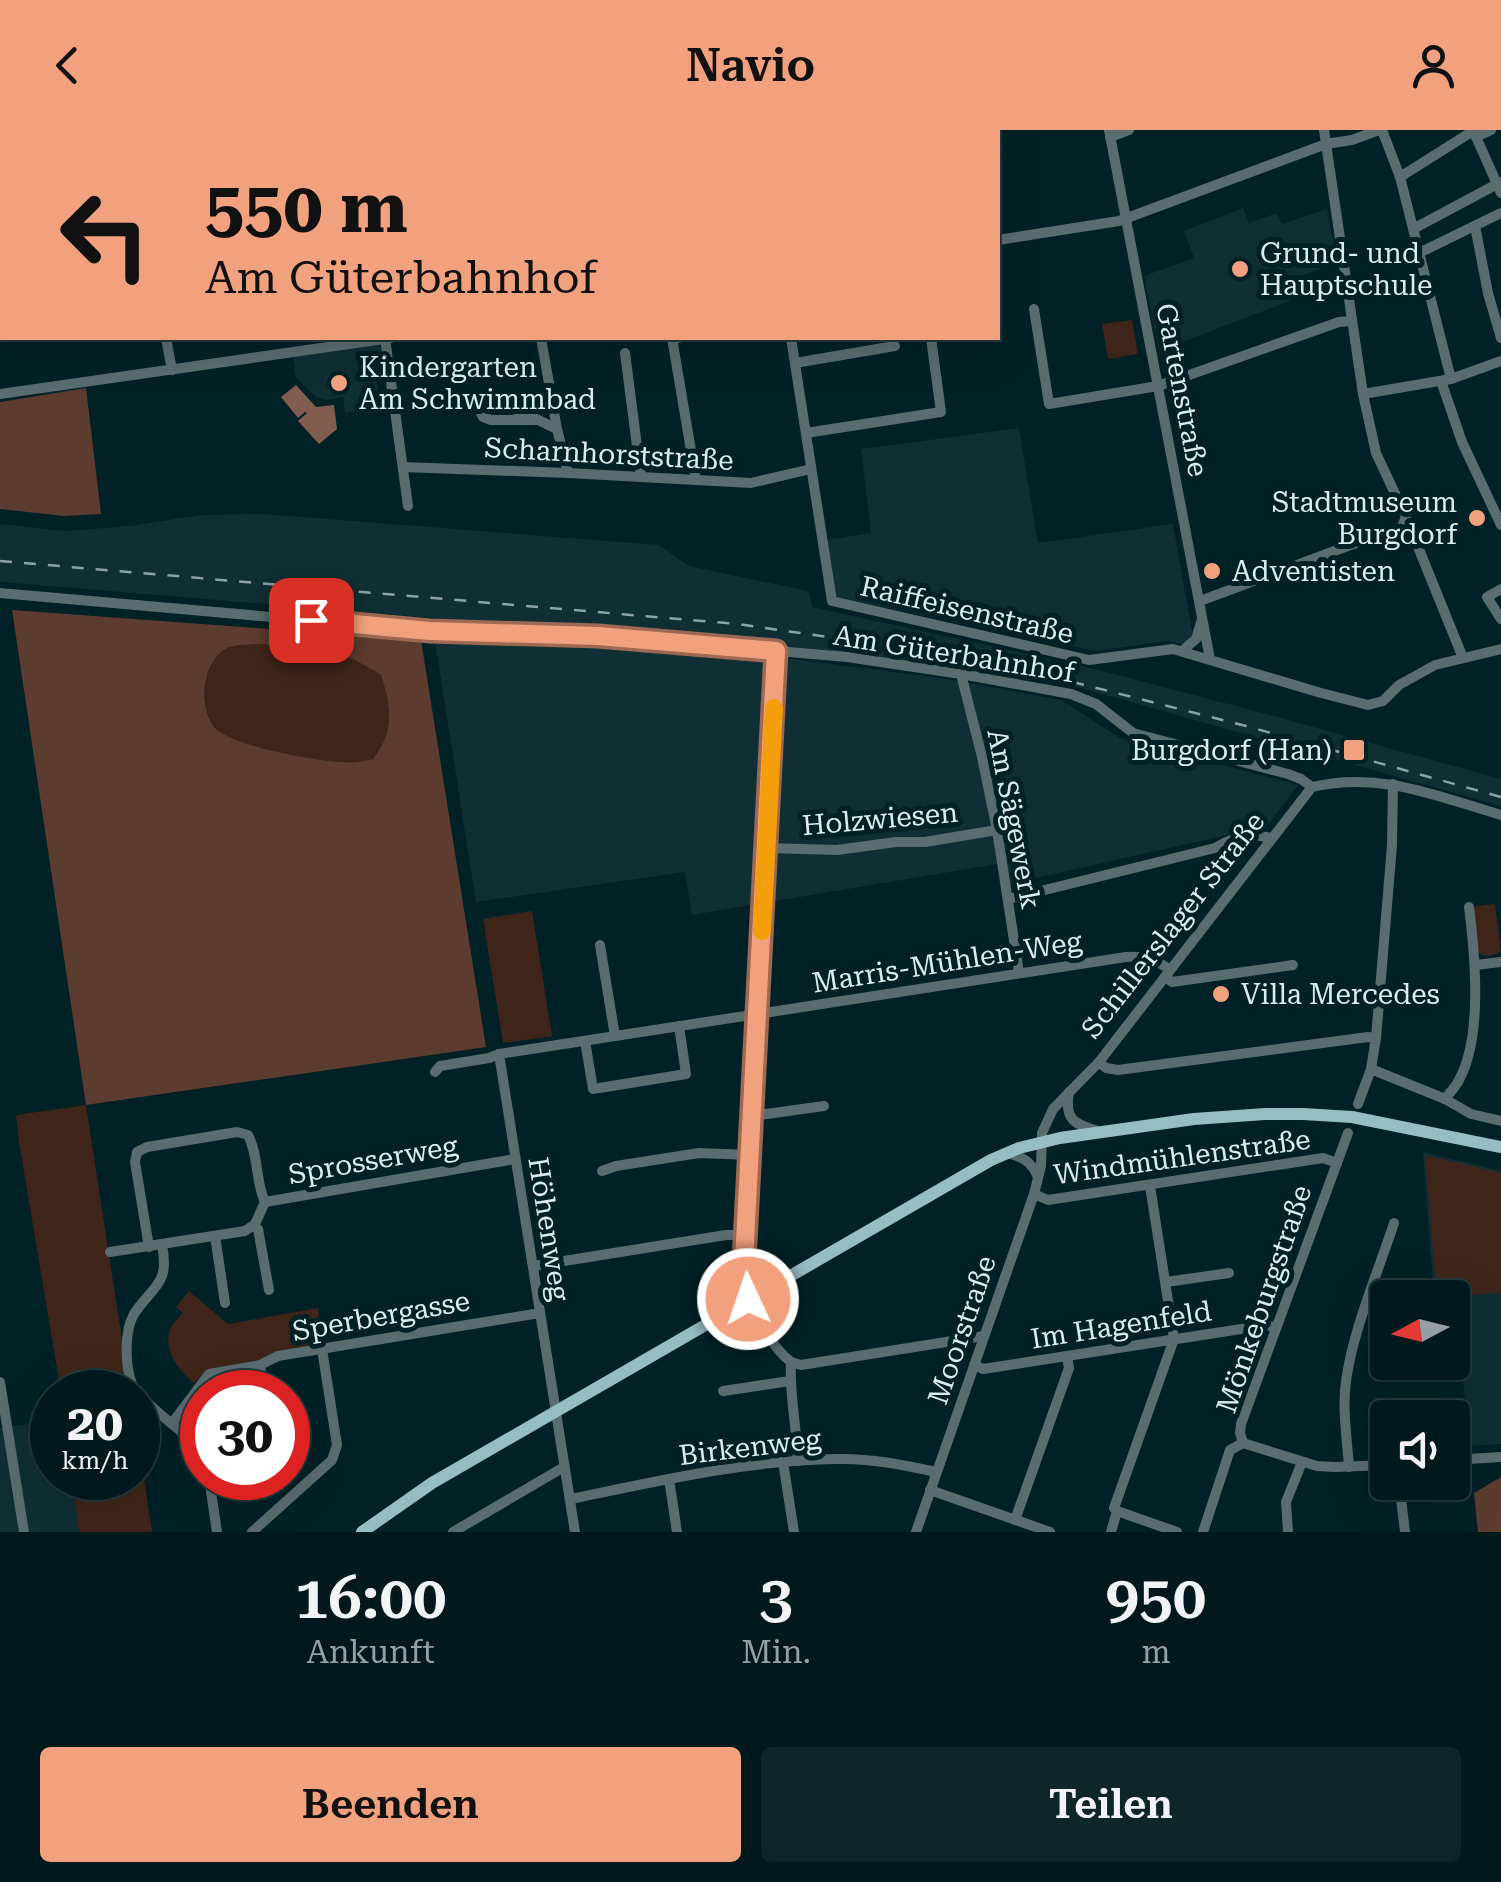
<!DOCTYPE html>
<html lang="de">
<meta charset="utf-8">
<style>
body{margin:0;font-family:"Roboto Serif",serif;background:#0f2629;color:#f1f3f6;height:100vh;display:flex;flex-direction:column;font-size:38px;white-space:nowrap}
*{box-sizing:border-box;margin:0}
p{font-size:32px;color:#96a0a3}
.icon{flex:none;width:55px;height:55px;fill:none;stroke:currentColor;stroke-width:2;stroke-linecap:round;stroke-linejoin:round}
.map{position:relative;height:1402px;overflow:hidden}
.details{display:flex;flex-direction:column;background:#01191c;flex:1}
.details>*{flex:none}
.top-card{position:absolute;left:0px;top:0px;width:1000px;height:210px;box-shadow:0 10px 40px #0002,0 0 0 2px #23383b;background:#f2a17e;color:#111;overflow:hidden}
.needle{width:65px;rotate:263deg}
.tools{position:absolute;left:1370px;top:1150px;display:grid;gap:20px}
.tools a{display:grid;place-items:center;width:100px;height:100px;border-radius:10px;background:#01191c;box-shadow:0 10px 40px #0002,0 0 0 2px #23383b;font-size:50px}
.speed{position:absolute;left:30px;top:1240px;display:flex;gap:20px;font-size:50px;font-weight:700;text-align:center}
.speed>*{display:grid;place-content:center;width:130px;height:130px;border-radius:50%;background:#01191c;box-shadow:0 10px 40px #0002,0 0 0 2px #23383b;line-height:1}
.speed small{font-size:25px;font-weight:400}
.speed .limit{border:15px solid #d22;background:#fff;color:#111}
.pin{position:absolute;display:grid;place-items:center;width:85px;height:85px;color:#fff;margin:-42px;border-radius:20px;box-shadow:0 5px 15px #0006}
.me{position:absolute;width:110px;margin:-55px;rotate:357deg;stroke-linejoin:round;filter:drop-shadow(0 0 8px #0008)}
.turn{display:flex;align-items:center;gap:35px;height:210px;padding:0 40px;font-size:45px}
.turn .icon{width:130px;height:130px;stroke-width:2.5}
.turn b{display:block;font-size:70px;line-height:85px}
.eta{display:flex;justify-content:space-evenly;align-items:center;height:170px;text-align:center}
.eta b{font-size:60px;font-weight:600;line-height:70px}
.cta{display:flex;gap:20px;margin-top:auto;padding:20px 40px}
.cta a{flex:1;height:115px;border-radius:10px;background:#f2a17e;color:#111;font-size:40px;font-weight:600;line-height:115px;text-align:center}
.cta a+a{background:#0f2629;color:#f1f3f6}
header{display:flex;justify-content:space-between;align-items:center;height:130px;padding:0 40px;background:#f2a17e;color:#111;font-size:45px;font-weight:600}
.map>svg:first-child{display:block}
</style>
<header><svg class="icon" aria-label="back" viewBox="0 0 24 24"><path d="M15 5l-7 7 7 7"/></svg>Navio<svg class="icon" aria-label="person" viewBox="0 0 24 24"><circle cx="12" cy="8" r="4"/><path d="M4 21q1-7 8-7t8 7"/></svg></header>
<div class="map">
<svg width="1501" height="1402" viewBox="0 0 1501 1402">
<rect width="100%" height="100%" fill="#012126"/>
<!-- built -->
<g fill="#0f2f34">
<polygon points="1243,78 1249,93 1277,83 1282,94 1327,79 1337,132 1283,153 1290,171 1159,221 1144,146 1194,128 1184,101"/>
<polygon points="377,215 382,218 385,245 376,248 380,277 345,283 343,267 325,270 316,267 296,248 293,227"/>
<polygon points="1019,298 1038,413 1173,394 1195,517 1168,511 1095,521 836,467 827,410 871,403 861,319"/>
<polygon points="263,384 659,415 689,436 809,461 812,477 1091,538 1259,582 1501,649 1501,676 1081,558 798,518 0,452 0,394 65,401 130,396 201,385"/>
<polygon points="434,505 542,509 754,524 941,548 1061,570 1120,608 1298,655 1267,696 1005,755 998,734 692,785 685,742 476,772"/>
<polygon points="1423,1022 1501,1041 1501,1314 1468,1316 1460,1202 1453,1202 1452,1168 1434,1167"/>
<polygon points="47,1291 52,1294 52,1348 72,1348 79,1402 0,1402 0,1298"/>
</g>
<!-- green -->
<g fill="#3f2519">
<polygon points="1132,190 1138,224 1108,229 1102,194"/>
<path d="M 262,514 L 353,529 L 381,545 C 391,579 395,600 373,629 C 368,630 363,632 358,632 C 331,635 242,618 221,603 C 197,586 201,536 224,520 C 233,514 250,515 262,514 Z"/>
<path d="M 1495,774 L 1501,822 C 1492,826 1486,828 1478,822 L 1472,777 Z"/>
<polygon points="532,781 552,906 503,913 483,789"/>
<polygon points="86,975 130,1262 61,1262 19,1012 16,985"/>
<polygon points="1425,1025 1501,1043 1501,1163 1437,1167"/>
<path d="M 189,1161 L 228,1194 L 318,1178 L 323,1215 L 205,1242 L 194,1253 C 180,1241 165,1224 169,1203 C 170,1195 178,1189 183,1183 L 176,1177 Z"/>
<polygon points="138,1309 152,1402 79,1402 72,1348 138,1348"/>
</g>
<!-- forest -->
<g fill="#5c3c2e" fill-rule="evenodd">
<polygon points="86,258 101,384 64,386 0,379 0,272"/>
<path d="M 12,480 L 421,510 L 486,917 L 86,975 ZM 262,514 L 353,529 L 381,545 C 391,578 395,600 373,629 C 372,629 359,632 358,632 C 332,635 232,617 215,598 C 198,577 202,535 224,520 C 233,514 250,515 262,514 Z"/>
<polygon points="1501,1347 1501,1402 1478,1402 1474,1363"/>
</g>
<!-- water -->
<polygon fill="#805d4f" points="296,255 316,277 334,275 337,299 319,314 298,291 307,283 305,282 298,288 281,267"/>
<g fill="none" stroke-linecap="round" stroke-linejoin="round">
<!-- minor -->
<g stroke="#596c6f" stroke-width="10">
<polyline points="21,0 21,2"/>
<polyline points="132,0 132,2"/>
<polyline points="355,0 356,2"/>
<polyline points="492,0 493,2"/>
<polyline points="608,0 608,2"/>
<polyline points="963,0 964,2"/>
<polyline points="1109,0 1210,529"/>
<polyline points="1324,0 1363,264 1376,323 1406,387 1401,399"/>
<polyline points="1382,0 1400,47 1451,249"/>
<polyline points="1473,0 1501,63"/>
<polyline points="759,1 767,0"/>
<polyline points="445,2 461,0"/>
<polyline points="1110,7 1129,0"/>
<polyline points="1476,7 1491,0"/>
<polyline points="0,42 2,42"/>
<polyline points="1400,47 1473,1"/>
<polyline points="1475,96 1488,163 1501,208"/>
<polyline points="1413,99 1501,52"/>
<polyline points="998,110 1119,91 1326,14 1352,10 1379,0"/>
<polyline points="1419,123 1501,83"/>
<polyline points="1034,179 1049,274 1158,256 1339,192 1351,191"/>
<polyline points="166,208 172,240"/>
<polyline points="385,208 408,376"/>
<polyline points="541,208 557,299 568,343"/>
<polyline points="679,208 672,208 696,350"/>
<polyline points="791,208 832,471 1089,530 1173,519 1321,563 1368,575 1383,571 1399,555 1435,535 1501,519"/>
<polyline points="625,223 641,347"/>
<polyline points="795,233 895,216"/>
<polyline points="1441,251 1462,312 1501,395"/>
<polyline points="0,264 391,208"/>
<polyline points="1363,264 1451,249 1501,231"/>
<path d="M 538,290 L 491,290 L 483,287 L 481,283 L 483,277 C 509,271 534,289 557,299"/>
<polyline points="806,303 941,282 931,208"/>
<polyline points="403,337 568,343 751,353 811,339"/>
<polyline points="1401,399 1414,407 1463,528"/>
<polyline points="1501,459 1487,467 1501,489"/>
<polyline points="0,463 430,501 598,506 847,527 961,544 1071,564 1096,574 1133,603 1288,644 1301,649 1312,657"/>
<polyline points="1200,471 1364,410 1401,399"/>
<path d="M 776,521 L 743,1151 C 749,1176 770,1216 791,1232 C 789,1265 797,1298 798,1331"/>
<polyline points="1182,521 1196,509 1202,489"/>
<polyline points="961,544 982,627 997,700 1019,843"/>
<path d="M 1312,657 C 1380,641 1436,666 1501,685"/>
<polyline points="766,718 837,720 896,712 925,712 997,700"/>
<path d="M 1008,769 L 1215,718 C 1236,706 1248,702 1271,708"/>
<polyline points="600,815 615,906"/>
<polyline points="1476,835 1501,832"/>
<polyline points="1165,847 1172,852 1293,835"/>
<polyline points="585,911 593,959 686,944 679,896"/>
<polyline points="499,924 575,1402"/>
<polyline points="1099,932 1106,938 1118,940 1368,907 1376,908"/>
<polyline points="1371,939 1445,969 1471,984 1501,991"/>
<path d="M 435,942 L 440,936 L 489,928 L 499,924 L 1126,827 C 1143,826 1156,829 1170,840"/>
<path d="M 1069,962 C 1064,990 1074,994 1098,1001"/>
<path d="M 1445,969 C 1449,963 1456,957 1459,950 C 1483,906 1475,825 1469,777"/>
<polyline points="1358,974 1371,939 1376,908 1392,715 1393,654"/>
<polyline points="752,986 824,976"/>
<path d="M 1007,1023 C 1023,1027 1031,1031 1038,1047"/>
<polyline points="602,1041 616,1036 699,1023 750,1025"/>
<polyline points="1034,1064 1048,1070 1323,1028 1337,1033"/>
<polyline points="253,1096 258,1099 269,1160"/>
<polyline points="215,1106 225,1173"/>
<path d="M 162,1115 C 170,1155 153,1155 134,1184 C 124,1201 125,1236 132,1254 C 138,1269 187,1306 202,1318"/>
<path d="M 149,1117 L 135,1032 L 137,1022 L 147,1017 L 237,1002 L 248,1005 C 259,1026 255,1051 265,1072"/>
<polyline points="110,1122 245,1101 255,1094 265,1072 515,1029"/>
<polyline points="533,1136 726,1105 746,1105"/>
<polyline points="1166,1152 1229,1143"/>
<polyline points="791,1232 801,1235 984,1206"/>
<polyline points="974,1235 983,1239 1267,1195 1275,1198"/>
<polyline points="0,1252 24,1402"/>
<polyline points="723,1261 790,1251"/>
<polyline points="264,1262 260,1235 278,1226 540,1183"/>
<polyline points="173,1292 209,1244 260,1235"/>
<polyline points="1243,1313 1317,1336 1334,1337 1388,1335"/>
<polyline points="1452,1330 1501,1327"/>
<polyline points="783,1332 794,1402"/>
<path d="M 1349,1337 C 1347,1308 1342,1279 1346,1251 C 1353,1200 1378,1142 1394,1093"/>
<polyline points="209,1348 217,1402"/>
<polyline points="669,1349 677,1402"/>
<polyline points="1399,1352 1405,1402"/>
<polyline points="930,1360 1050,1402"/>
<path d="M 571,1369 C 658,1351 748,1330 837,1329 C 870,1328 904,1335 936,1342"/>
<polyline points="1117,1381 1177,1402"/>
<polyline points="1015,1390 1069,1238 1067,1227"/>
<polyline points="252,1402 332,1330 337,1315 322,1219"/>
<polyline points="453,1402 564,1337"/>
<polyline points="916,1402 1034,1064 1041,1036 1042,1003 1053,979 1099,932 1312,657"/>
<polyline points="1111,1402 1117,1381 1114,1378 1174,1209 1150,1056"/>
<polyline points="1203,1402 1230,1320 1243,1313 1240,1303 1241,1294 1348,1003"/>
<polyline points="1288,1402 1286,1372 1302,1332"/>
</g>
<!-- major -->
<polyline stroke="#95bdc4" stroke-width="12" points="362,1402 432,1353 991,1030 1019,1018 1060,1008 1194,989 1265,984 1303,984 1352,987 1501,1017"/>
<!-- rail -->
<polyline stroke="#8ca2a6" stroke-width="2.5" stroke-dasharray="12 12" stroke-linecap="butt" points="0,431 737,494 919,520 1077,553 1246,596 1501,667"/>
</g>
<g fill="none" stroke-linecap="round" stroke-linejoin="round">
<defs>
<polyline id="route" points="311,490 430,501 598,506 776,521 743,1150 748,1169"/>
</defs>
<!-- route casing -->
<use href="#route" stroke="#9d6952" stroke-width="25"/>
<!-- route -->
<use href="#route" stroke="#f2a17e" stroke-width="18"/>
<!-- slow -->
<polyline stroke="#f59e0b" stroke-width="18" points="762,801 774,578"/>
</g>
<!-- markers -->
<g fill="#f2a17e" stroke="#012126" stroke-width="4">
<circle cx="1240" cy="139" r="10"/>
<circle cx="339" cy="253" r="10"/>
<circle cx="1477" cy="388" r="10"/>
<circle cx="1212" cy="441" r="10"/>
<rect x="1342" y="608" width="24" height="24" rx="5"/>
<circle cx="1221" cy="864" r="10"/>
</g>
<g text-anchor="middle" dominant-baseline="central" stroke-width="10" stroke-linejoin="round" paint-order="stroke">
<!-- poi labels -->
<g font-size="28" fill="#dbecef" stroke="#012126" text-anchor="start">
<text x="1260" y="123">Grund- und<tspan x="1260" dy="32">Hauptschule</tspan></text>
<text x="359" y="237">Kindergarten<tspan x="359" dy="32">Am Schwimmbad</tspan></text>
<text x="1457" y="372" text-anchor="end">Stadtmuseum<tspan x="1457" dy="32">Burgdorf</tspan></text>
<text x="1232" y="441">Adventisten</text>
<text x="1332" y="620" text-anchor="end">Burgdorf (Han)</text>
<text x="1241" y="864">Villa Mercedes</text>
</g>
<!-- street labels -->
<g font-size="28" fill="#dbecef" stroke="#012126">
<text transform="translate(1182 260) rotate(79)">Gartenstraße</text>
<text transform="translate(609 324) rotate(3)">Scharnhorststraße</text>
<text transform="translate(967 480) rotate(13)">Raiffeisenstraße</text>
<text transform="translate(954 524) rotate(9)">Am Güterbahnhof</text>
<text transform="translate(880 689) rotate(-5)">Holzwiesen</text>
<text transform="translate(1014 689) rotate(79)">Am Sägewerk</text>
<text transform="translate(1173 795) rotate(-52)">Schillerslager Straße</text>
<text transform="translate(947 832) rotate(-9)">Marris-Mühlen-Weg</text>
<text transform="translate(1182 1027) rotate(-8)">Windmühlenstraße</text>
<text transform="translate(373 1030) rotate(-10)">Sprosserweg</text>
<text transform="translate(549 1099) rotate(81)">Höhenweg</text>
<text transform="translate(1264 1169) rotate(-71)">Mönkeburgstraße</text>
<text transform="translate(381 1186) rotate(-10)">Sperbergasse</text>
<text transform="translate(1121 1195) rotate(-9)">Im Hagenfeld</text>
<text transform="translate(962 1200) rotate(-71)">Moorstraße</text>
<text transform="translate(750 1317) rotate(-7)">Birkenweg</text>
</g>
</g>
</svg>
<div class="tools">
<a><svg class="needle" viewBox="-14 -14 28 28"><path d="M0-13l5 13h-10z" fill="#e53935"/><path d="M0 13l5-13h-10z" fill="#96a0a3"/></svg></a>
<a><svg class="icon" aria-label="sound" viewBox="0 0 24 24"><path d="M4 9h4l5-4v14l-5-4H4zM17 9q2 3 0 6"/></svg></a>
</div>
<div class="speed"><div>20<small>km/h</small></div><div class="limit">30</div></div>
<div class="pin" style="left:311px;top:490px;background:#d93025"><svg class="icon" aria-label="arrive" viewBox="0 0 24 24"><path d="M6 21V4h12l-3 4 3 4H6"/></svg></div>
<svg class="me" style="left:748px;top:1169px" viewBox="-20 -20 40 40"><circle r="17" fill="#f2a17e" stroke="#fff" stroke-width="3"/><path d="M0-11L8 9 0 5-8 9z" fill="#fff"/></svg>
<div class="top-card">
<div class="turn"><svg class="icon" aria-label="left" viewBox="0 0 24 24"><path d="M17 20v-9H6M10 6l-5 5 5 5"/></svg><div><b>550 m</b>Am Güterbahnhof</div></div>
</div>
</div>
<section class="details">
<div class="eta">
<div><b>16:00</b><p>Ankunft</p></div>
<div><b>3</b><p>Min.</p></div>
<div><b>950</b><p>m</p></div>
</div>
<div class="cta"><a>Beenden</a><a>Teilen</a></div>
</section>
